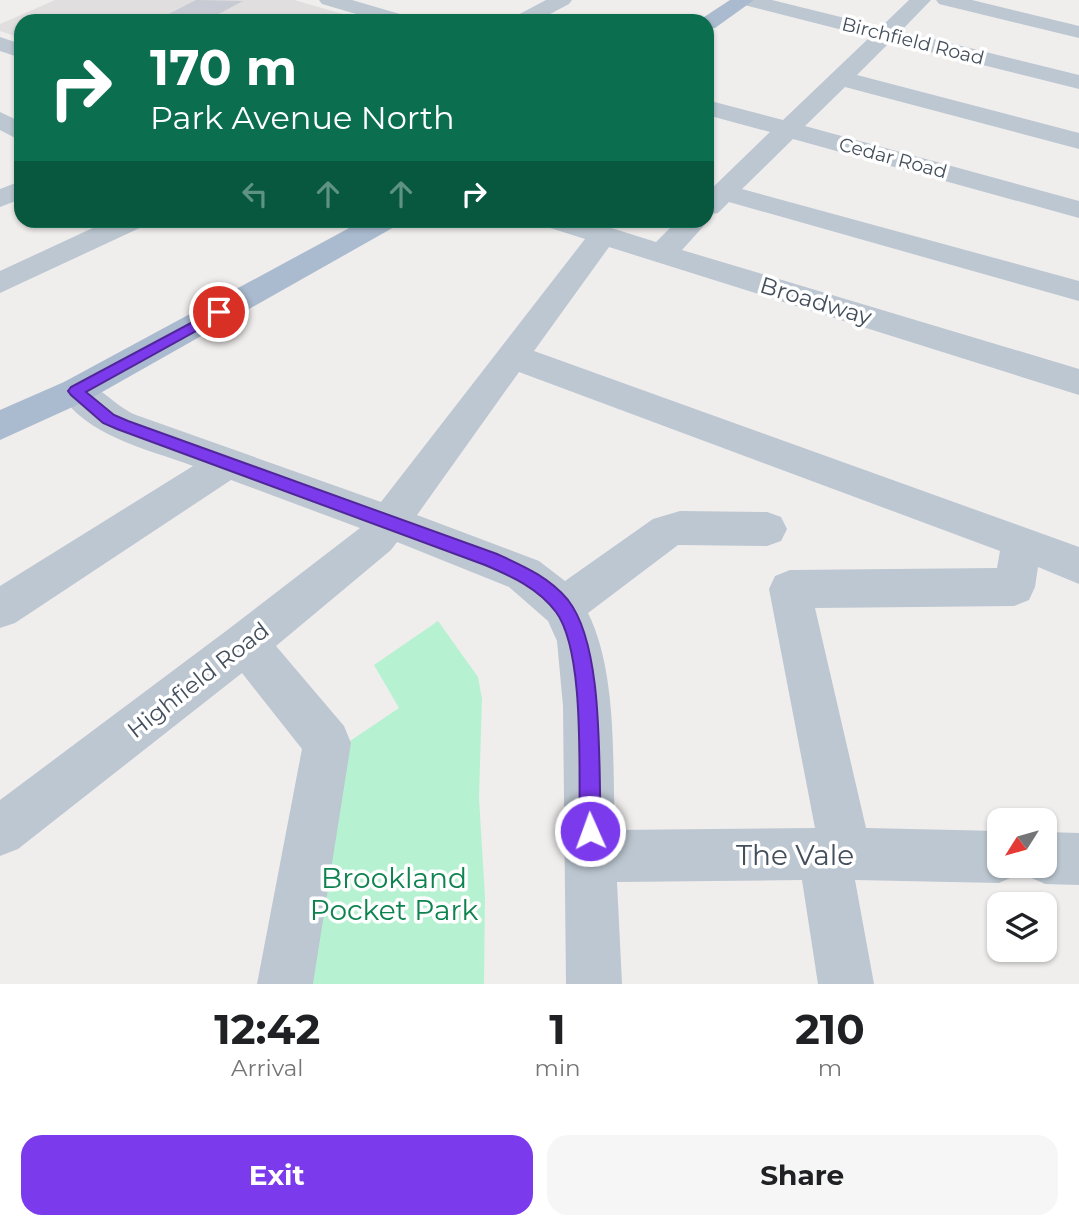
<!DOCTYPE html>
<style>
body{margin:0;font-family:Montserrat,sans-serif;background:#f6f6f6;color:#202124;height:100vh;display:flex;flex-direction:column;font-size:26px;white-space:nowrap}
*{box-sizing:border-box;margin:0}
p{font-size:23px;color:#757577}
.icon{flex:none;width:38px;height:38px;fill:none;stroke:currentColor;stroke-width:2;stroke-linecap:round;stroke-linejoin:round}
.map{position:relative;height:984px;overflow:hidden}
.details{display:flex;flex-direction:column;background:#fff;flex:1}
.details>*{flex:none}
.top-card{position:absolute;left:14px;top:14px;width:700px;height:214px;border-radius:21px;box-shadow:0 2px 5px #0004;background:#0b6e4f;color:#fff;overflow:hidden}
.needle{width:46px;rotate:233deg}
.buttons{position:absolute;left:987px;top:808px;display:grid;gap:14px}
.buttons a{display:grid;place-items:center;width:70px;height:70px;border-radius:14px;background:#fff;box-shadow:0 2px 5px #0004;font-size:35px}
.pin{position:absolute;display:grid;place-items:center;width:60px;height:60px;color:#fff;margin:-30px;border:4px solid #fff;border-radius:50%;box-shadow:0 2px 7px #0007}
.me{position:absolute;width:77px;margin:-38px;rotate:358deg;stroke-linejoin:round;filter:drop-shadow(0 0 5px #0008)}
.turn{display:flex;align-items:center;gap:24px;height:147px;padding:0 21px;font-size:32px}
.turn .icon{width:91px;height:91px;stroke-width:2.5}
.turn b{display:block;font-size:49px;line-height:60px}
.lanes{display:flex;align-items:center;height:66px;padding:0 21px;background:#0003;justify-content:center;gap:35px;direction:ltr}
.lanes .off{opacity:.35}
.eta{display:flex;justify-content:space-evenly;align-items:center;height:119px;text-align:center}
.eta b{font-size:42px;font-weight:700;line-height:49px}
.primary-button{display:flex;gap:14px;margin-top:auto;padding:14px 21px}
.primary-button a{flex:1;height:80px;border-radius:21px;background:#7c3aed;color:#fff;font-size:28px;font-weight:700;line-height:80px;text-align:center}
.primary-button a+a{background:#f6f6f6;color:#202124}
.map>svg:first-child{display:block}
</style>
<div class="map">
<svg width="1079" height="984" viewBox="0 0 1079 984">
<rect width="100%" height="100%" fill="#f0eded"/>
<!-- education -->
<polygon fill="#e1dedf" points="55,0 294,0 368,21 21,21 21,38 0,31 0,24"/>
<!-- green -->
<polygon fill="#b6f2d1" points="438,621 478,677 482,699 479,798 485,897 484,984 270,984 350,741 399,708 374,665"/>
<!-- building -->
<polygon fill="#c8cbd3" points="196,0 243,1 211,18 218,21 140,21 151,16 159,19"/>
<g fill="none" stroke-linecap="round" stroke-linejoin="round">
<!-- minor -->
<g fill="#bcc7d1" fill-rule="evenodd">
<polygon points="319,0 352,0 410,17 414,21 380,21 322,4"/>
<polygon points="546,0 572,0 569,4 537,21 510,21 514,17"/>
<polygon points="737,0 772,0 881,27 909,0 931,0 901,31 1079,75 1079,89 890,42 857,75 1079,133 1079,149 845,87 805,126 1079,201 1079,218 793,139 742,189 1079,281 1079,301 729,202 718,213 707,215 707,193 770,132 707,115 707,100 783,120 870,37 740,4"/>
<polygon points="936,0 972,0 1079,26 1079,38 939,4"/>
<polygon points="0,37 21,44 21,58 0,51"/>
<polygon points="0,112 21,122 21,141 0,130"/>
<polygon points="21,181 21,199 0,207 0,189"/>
<path d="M 707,217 L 709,220 L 682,250 L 1079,369 L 1079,395 L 609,247 L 534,351 L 1079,547 L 1079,584 L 1038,567 L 1035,587 L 1029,600 L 1014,606 L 815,608 L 866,828 L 999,831 L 999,866 L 1021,866 L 1017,875 L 999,883 L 855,880 L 874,984 L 818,984 L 802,880 L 617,882 L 622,984 L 566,984 L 563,706 L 557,641 L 548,621 L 509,587 L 397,542 L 391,550 L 276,646 L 344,726 L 351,743 L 313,984 L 257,984 L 302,749 L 242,673 L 18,849 L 0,856 L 0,800 L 230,628 L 360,528 L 231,480 L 15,623 L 0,628 L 0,586 L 193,466 C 148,449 84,436 59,391 L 64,382 C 92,373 111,405 136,415 L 381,502 L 585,239 L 544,226 L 540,220 L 586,220 L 656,242 L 678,220 L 707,220 ZM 519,372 L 1000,551 L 997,568 L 790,570 L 775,576 L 769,589 L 815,828 L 615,830 C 612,762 618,674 588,613 L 678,545 L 767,546 L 781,541 L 787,529 L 781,517 L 767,512 L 680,511 L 653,519 L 565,581 L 539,561 L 417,515 Z"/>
<polygon points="110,220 148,220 144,226 0,293 0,271"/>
<polygon points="1045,832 1079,833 1079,885 1045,884 1027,876 1022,866 1045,866"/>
</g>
<!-- major -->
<g fill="#aabbcf" fill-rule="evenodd">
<polygon points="730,0 754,0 715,28 707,29 707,21 698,21"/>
<polygon points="364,220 400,220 396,226 88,400 0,440 0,410 64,382"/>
</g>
</g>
<!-- route -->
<path fill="#7c3aed" stroke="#51269a" stroke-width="2" d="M 219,308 L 225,312 L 223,316 L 86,392 L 114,415 L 128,421 L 497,554 C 523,566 549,577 568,600 C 605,647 598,771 601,831 L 598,838 L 590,841 L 583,838 L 580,831 C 578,778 586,653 556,612 C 538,588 511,576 485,565 L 117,429 L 103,423 L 71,395 L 68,391 L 71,387 Z"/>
<g text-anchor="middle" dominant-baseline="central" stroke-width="7" stroke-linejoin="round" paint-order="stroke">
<!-- far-street labels -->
<g font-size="19" fill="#444f5c" stroke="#fff">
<text transform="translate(913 41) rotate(14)">Birchfield Road</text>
<text transform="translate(893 158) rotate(15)">Cedar Road</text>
</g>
<!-- street labels -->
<g font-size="23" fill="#444f5c" stroke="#fff">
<text transform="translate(816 301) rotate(17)">Broadway</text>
<text transform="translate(198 680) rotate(-38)">Highfield Road</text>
</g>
<!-- near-street labels -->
<g font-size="28" fill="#444f5c" stroke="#fff">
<text x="795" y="855">The Vale</text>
</g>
<!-- near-park labels -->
<g font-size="28" fill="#0e834f" stroke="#fff">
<text x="394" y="878">Brookland<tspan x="394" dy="32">Pocket Park</tspan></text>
</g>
</g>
</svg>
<div class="buttons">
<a><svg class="needle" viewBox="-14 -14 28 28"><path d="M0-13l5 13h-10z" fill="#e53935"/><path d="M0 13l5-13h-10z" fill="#757577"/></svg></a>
<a><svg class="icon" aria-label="layers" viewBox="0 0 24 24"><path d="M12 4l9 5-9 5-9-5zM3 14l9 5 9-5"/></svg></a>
</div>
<div class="pin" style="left:219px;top:312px;background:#d93025"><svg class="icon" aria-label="arrive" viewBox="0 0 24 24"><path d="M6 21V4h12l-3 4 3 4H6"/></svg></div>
<svg class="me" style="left:590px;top:831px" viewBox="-20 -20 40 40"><circle r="17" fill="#7c3aed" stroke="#fff" stroke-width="3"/><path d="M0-11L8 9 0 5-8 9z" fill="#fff"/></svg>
<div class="top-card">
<div class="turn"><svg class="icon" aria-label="right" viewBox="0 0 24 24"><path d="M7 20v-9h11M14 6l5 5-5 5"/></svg><div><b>170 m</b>Park Avenue North</div></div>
<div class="lanes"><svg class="icon off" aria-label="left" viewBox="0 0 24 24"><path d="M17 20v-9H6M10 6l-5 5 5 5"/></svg><svg class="icon off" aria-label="ahead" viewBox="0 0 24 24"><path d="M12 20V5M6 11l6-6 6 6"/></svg><svg class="icon off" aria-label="ahead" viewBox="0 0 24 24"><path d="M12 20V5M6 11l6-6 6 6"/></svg><svg class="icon" aria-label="right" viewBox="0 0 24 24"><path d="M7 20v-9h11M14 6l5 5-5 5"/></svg></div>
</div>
</div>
<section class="details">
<div class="eta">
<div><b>12:42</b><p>Arrival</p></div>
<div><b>1</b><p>min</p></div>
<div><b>210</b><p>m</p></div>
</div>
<div class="primary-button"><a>Exit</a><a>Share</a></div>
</section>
